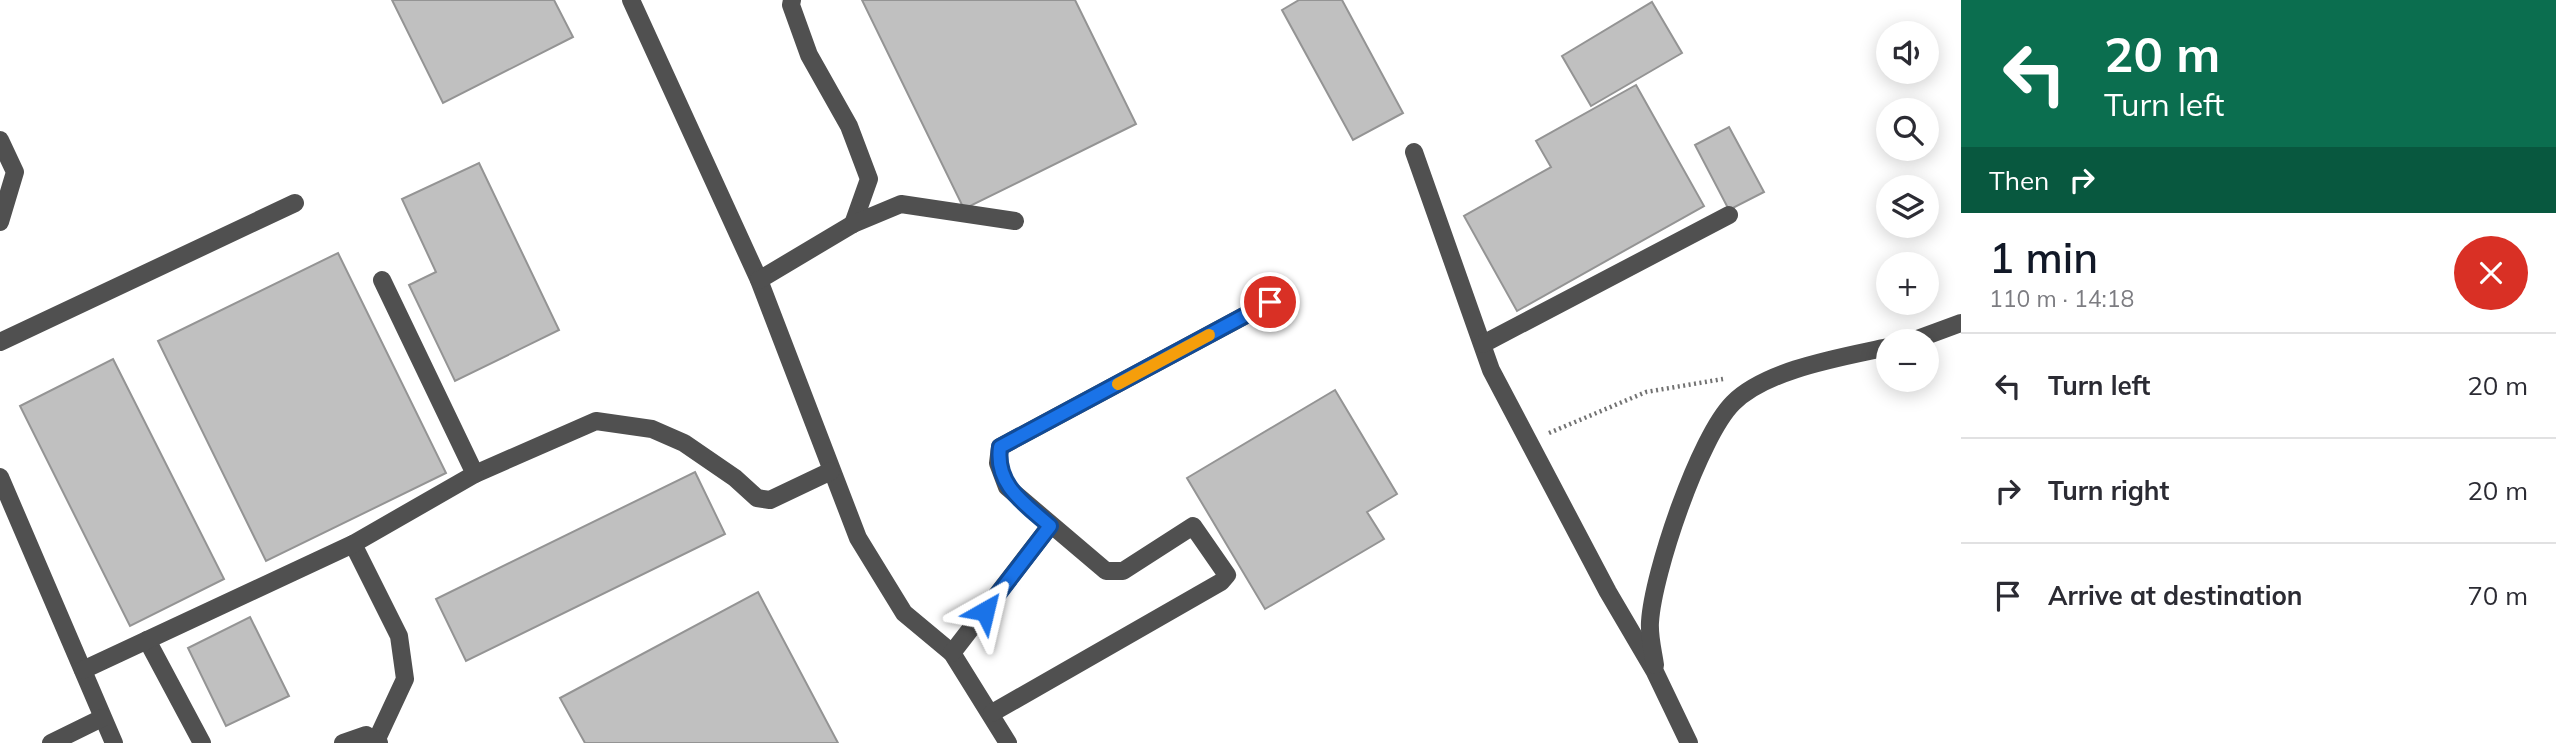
<!DOCTYPE html>
<meta charset="utf-8">
<style>
body{margin:0;font-family:Mulish,sans-serif;background:#f2f2f3;color:#2b2b33;height:100vh;display:flex;flex-direction:column;font-size:26px;white-space:nowrap}
*{box-sizing:border-box;margin:0}
p{font-size:23px;color:#7c7c81}
.icon{flex:none;width:38px;height:38px;fill:none;stroke:currentColor;stroke-width:2;stroke-linecap:round;stroke-linejoin:round}
.map{position:relative;flex:1;overflow:hidden}
.drawer{display:flex;flex-direction:column;background:#fff;width:595px}
.drawer>*{flex:none}
.hud{background:#0b6e4f;color:#fff;overflow:hidden}
.fabs{position:absolute;left:1876px;top:21px;display:grid;gap:14px}
.fabs a{display:grid;place-items:center;width:63px;height:63px;border-radius:50%;background:#fff;box-shadow:0 4px 18px #0003;font-size:35px}
.pin{position:absolute;display:grid;place-items:center;width:60px;height:60px;color:#fff;margin:-30px;border:4px solid #fff;border-radius:50%;box-shadow:0 2px 7px #0007}
.me{position:absolute;width:77px;margin:-38px;rotate:37deg;stroke-linejoin:round;filter:drop-shadow(0 0 5px #0008)}
.turn{display:flex;align-items:center;gap:24px;height:147px;padding:0 28px;font-size:32px}
.turn .icon{width:91px;height:91px;stroke-width:2.5}
.turn b{display:block;font-size:49px;line-height:60px}
.then{display:flex;align-items:center;height:66px;padding:0 28px;background:#0003;gap:14px;font-size:26px}
.round{display:grid;place-items:center;flex:none;width:74px;height:74px;border-radius:37px;background:#f2f2f3}
.summary{display:flex;align-items:center;justify-content:space-between;height:119px;padding:0 28px}
h1{font-size:42px;font-weight:600;line-height:52px;color:#111827}
ul{padding:0;list-style:none}
li{display:flex;align-items:center;gap:21px;height:105px;padding:0 28px;border-top:2px solid #e1e1e2}
li div{flex:1}
li b{display:block;font-size:26px}
li em{font-style:normal}
main{display:flex;flex:1;min-height:0}
.map>svg:first-child{display:block}
</style>
<main>
<div class="map">
<svg width="1961" height="743" viewBox="0 0 1961 743">
<rect width="100%" height="100%" fill="#fff"/>
<!-- building -->
<g fill="#c0c0c0" stroke="#949494" stroke-width="2">
<polygon points="392,0 554,0 573,37 443,103"/>
<polygon points="862,0 1075,0 1136,124 964,209"/>
<polygon points="1299,0 1342,0 1403,113 1353,140 1282,10"/>
<polygon points="1652,2 1682,53 1591,106 1562,56"/>
<polygon points="1636,85 1704,206 1517,311 1464,216 1551,167 1536,141"/>
<polygon points="1729,127 1764,192 1729,210 1695,145"/>
<polygon points="479,163 559,330 455,381 409,285 436,272 402,199"/>
<polygon points="338,253 446,473 266,561 158,341"/>
<polygon points="113,359 224,579 130,626 20,406"/>
<polygon points="1335,390 1397,494 1367,512 1384,539 1265,609 1187,478"/>
<polygon points="695,472 725,534 466,661 436,599"/>
<polygon points="758,592 838,743 585,743 560,698"/>
<polygon points="250,617 289,696 226,726 188,648"/>
</g>
<g fill="none" stroke-linecap="round" stroke-linejoin="round">
<!-- path -->
<polyline stroke="#727272" stroke-width="4.5" stroke-dasharray="2 3.5" stroke-linecap="butt" points="1549,433 1646,392 1723,379"/>
<!-- minor -->
<g stroke="#505050" stroke-width="18">
<polyline points="631,0 759,280 858,538 904,613 952,653 1008,743"/>
<polyline points="792,0 791,5 809,55 849,126 869,179 853,224"/>
<polyline points="0,140 15,172 0,222"/>
<polyline points="1414,152 1491,370 1608,592 1655,672 1689,743"/>
<polyline points="759,280 853,224 901,204 1015,221"/>
<polyline points="1912,341 1961,323"/>
<polyline points="0,342 295,203"/>
<polyline points="1483,344 1729,215"/>
<polyline points="475,474 596,421 652,429 684,443 735,478 757,498 770,500 831,471"/>
<polyline points="0,477 114,743"/>
<polyline points="353,544 399,636 405,679 377,739"/>
<polyline points="147,640 202,743"/>
<polyline points="952,653 1050,526"/>
<path d="M 1655,665 C 1653,651 1649,636 1650,622 C 1653,573 1699,437 1733,403 C 1767,369 1843,357 1888,347"/>
<polyline points="83,670 353,544 475,474 382,280"/>
<polyline points="992,713 1221,582 1227,575 1193,526 1123,571 1106,571 1007,487 998,463 1000,447 1270,302"/>
<polyline points="51,743 102,718"/>
<polyline points="343,743 366,735 379,743"/>
</g>
</g>
<g fill="none" stroke-linecap="round" stroke-linejoin="round">
<defs>
<path id="route" d="M 985,611 L 1050,526 C 1024,503 995,485 1000,447 L 1270,302"/>
</defs>
<!-- route casing -->
<use href="#route" stroke="#114b97" stroke-width="18"/>
<!-- route -->
<use href="#route" stroke="#1a73e8" stroke-width="12"/>
<!-- slow -->
<polyline stroke="#f59e0b" stroke-width="12" points="1118,384 1209,335"/>
</g>
</svg>
<div class="fabs">
<a><svg class="icon" aria-label="sound" viewBox="0 0 24 24"><path d="M4 9h4l5-4v14l-5-4H4zM17 9q2 3 0 6"/></svg></a>
<a><svg class="icon" aria-label="search" viewBox="0 0 24 24"><circle cx="10" cy="10" r="6"/><path d="M15 15l6 6"/></svg></a>
<a><svg class="icon" aria-label="layers" viewBox="0 0 24 24"><path d="M12 4l9 5-9 5-9-5zM3 14l9 5 9-5"/></svg></a>
<a>+</a>
<a>−</a>
</div>
<div class="pin" style="left:1270px;top:302px;background:#d93025"><svg class="icon" aria-label="arrive" viewBox="0 0 24 24"><path d="M6 21V4h12l-3 4 3 4H6"/></svg></div>
<svg class="me" style="left:985px;top:611px" viewBox="-20 -20 40 40"><path d="M0-17L14 15 0 8-14 15z" fill="#1a73e8" stroke="#fff" stroke-width="4"/></svg>
</div>
<section class="drawer">
<div class="hud">
<div class="turn"><svg class="icon" aria-label="left" viewBox="0 0 24 24"><path d="M17 20v-9H6M10 6l-5 5 5 5"/></svg><div><b>20 m</b>Turn left</div></div>
<div class="then">Then<svg class="icon" aria-label="right" viewBox="0 0 24 24"><path d="M7 20v-9h11M14 6l5 5-5 5"/></svg></div>
</div>
<div class="summary"><div><h1>1 min</h1><p>110 m · 14:18</p></div><a class="round" style="background:#d93025;color:#fff"><svg class="icon" aria-label="close" viewBox="0 0 24 24"><path d="M6 6l12 12M18 6L6 18"/></svg></a></div>
<ul>
<li><svg class="icon" aria-label="left" viewBox="0 0 24 24"><path d="M17 20v-9H6M10 6l-5 5 5 5"/></svg><div><b>Turn left</b></div><em>20 m</em></li>
<li><svg class="icon" aria-label="right" viewBox="0 0 24 24"><path d="M7 20v-9h11M14 6l5 5-5 5"/></svg><div><b>Turn right</b></div><em>20 m</em></li>
<li><svg class="icon" aria-label="arrive" viewBox="0 0 24 24"><path d="M6 21V4h12l-3 4 3 4H6"/></svg><div><b>Arrive at destination</b></div><em>70 m</em></li>
</ul>
</section>
</main>
